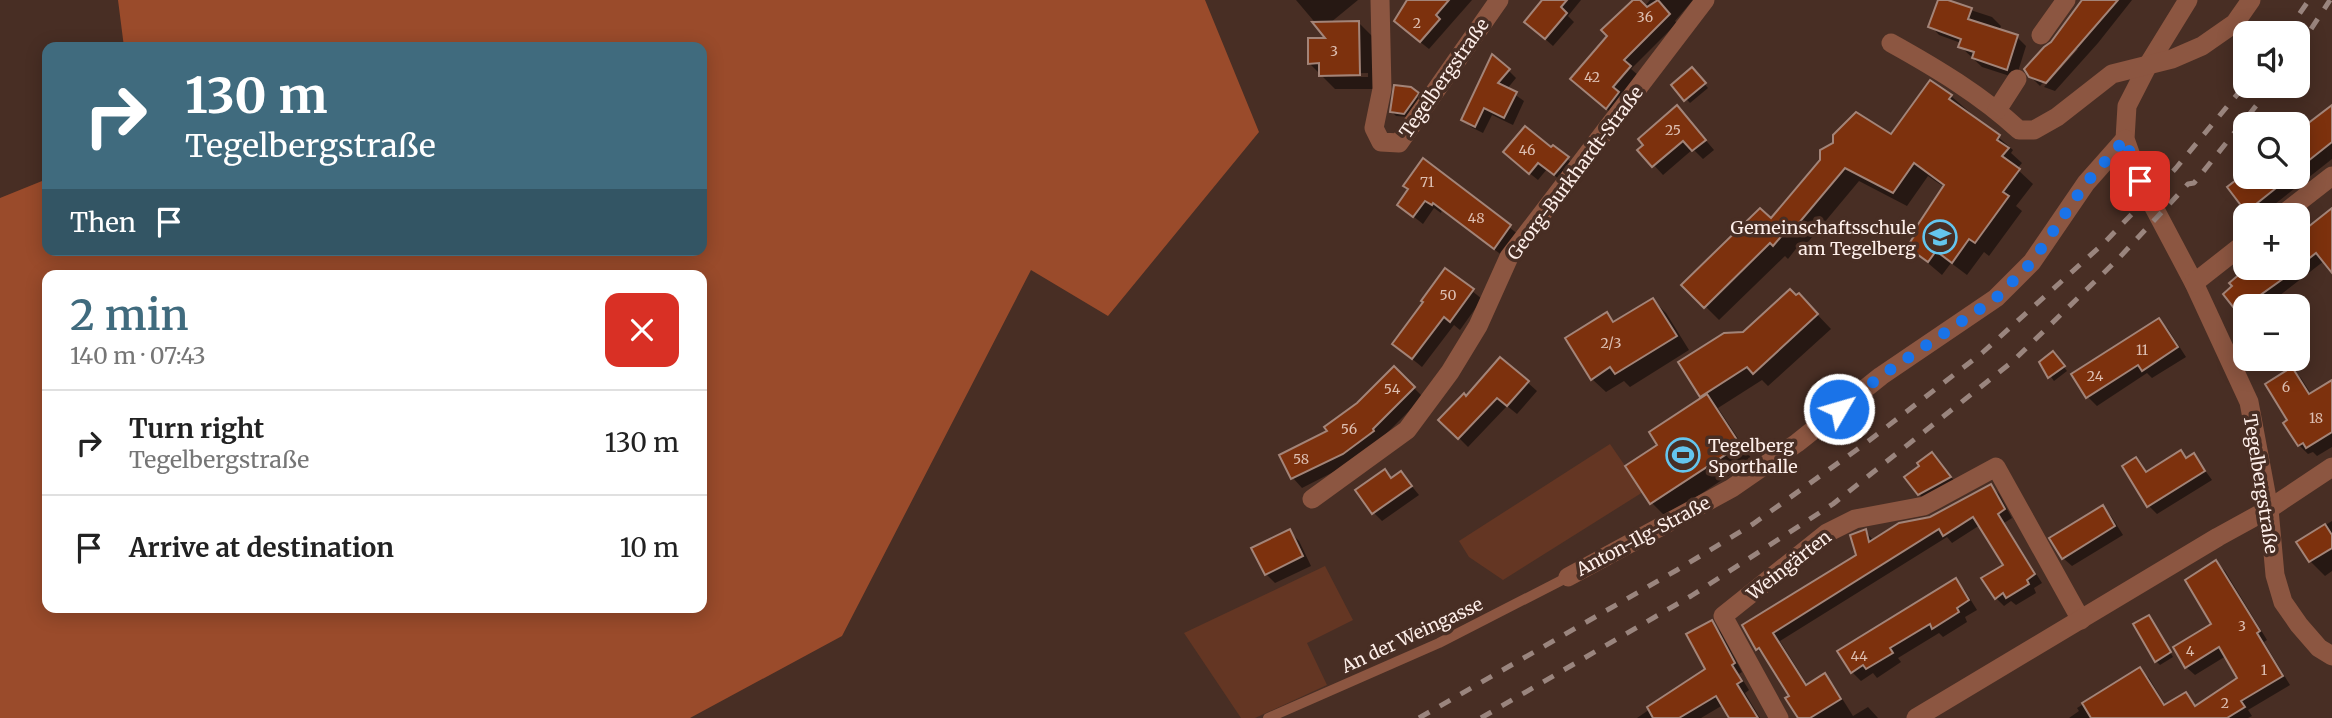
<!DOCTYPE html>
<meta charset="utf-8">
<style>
body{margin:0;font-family:Merriweather,serif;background:#f6f6f6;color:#222;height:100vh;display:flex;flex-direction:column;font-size:26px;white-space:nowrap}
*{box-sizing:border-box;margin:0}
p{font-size:23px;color:#767676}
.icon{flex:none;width:38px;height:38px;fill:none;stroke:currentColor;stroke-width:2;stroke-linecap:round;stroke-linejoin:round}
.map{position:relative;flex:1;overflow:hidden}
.details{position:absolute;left:42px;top:270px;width:665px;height:343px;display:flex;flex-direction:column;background:#fff;border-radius:14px;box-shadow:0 4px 18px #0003}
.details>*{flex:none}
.hud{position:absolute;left:42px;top:42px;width:665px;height:214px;border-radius:14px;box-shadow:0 4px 18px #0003;background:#406b7e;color:#fff;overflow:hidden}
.buttons{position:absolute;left:2233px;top:21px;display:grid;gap:14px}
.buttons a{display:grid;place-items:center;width:77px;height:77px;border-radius:14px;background:#fff;box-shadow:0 4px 18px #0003;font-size:35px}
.pin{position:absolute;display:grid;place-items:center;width:60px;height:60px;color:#fff;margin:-30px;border-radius:14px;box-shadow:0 4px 10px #0006}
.me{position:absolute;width:77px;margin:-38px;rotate:52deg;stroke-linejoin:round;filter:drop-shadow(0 0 5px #0008)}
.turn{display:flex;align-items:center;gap:24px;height:147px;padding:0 28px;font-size:32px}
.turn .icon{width:91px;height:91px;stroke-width:2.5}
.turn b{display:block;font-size:49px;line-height:60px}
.then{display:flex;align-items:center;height:66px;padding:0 28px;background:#0003;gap:14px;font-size:26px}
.round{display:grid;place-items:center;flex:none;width:74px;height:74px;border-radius:14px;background:#f6f6f6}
.head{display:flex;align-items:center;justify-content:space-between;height:119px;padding:0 28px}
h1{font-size:42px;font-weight:600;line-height:52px;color:#406b7e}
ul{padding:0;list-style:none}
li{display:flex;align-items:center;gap:21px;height:105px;padding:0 28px;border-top:2px solid #e0e0e0}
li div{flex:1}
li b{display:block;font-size:26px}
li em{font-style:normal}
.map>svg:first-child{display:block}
</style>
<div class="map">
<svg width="2332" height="718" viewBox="0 0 2332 718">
<rect width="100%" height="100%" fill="#482e24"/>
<!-- green -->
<g fill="#643623">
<polygon points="1610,444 1643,492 1503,580 1469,557 1459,541"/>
<polygon points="1325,566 1353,620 1307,643 1327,685 1255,718 1241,718 1184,633"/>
</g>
<!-- forest -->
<path fill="#9a4b2b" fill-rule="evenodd" d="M 118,0 L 1205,0 L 1259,132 L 1108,316 L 1031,270 L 842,636 L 690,718 L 0,718 L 0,198 L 47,179 L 47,250 L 702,250 L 702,47 L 124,47 ZM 47,275 L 702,275 L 702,607 L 47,607 Z"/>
<!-- shadow -->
<g fill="#0007" fill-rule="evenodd">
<path d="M 1296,0 L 1358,0 L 1330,23 L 1359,23 L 1373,37 L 1373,89 L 1335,89 L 1309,63 L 1329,39 ZM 1368,73 L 1368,77 L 1330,77 L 1327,74 Z"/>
<polygon points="1410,0 1472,0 1429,49 1404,29"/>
<polygon points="1545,0 1581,0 1568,16 1574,22 1553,46 1534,29"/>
<polygon points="1636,0 1645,6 1650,0 1693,0 1675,21 1677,23 1631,69 1638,75 1615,116 1581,87"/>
<polygon points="1940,0 1992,17 2001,26 1999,31 2017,37 2026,46 2016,78 1982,67 1960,46 1961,43 1939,35 1931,26"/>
<polygon points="2085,0 2132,0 2098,43 2055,91 2044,87 2078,49 2074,49 2040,86 2030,76"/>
<polygon points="1692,69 1708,88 1690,103 1673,85"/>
<polygon points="1508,70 1516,78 1507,89 1524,101 1513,125 1492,115 1483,133 1471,127 1463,119"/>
<polygon points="1418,94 1422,98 1409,117 1396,116 1392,112"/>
<polygon points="1951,96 2013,150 2011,153 2022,163 2017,169 2033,184 2016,206 2022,211 1989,256 1984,252 1967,275 1951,263 1942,275 1909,247 1944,187 1928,176 1907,206 1859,181 1803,248 1799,245 1788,259 1785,256 1719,320 1684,285 1771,220 1821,161 1891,136"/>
<polygon points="2332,107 2332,159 2261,215 2252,215 2229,187 2245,175 2298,177 2298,129 2300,132"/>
<polygon points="1686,117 1714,150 1703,159 1693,149 1663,175 1640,150"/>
<polygon points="1554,147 1575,166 1562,182 1547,169 1538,180 1513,160 1552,150"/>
<polygon points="1424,160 1519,235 1503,256 1442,210 1441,213 1434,208 1423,224 1399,205 1410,190"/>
<polygon points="2332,211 2332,270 2324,261 2266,306 2245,306 2245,319 2225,294 2260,268 2298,268 2298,238"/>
<polygon points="1446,270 1482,299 1460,330 1454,325 1422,367 1394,344"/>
<polygon points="1653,300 1666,313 1689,350 1630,387 1624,381 1606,392 1592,379 1607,314 1616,323"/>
<polygon points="1812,309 1831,329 1768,386 1762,380 1718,408 1751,458 1736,468 1737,470 1666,517 1652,503 1628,466 1659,445 1704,398 1701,396 1743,333"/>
<polygon points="2159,320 2168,329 2186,357 2152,378 2147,373 2097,406 2088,397 2073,375"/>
<polygon points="2057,358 2067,371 2054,381 2041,363"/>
<polygon points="1394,368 1423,397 1381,439 1353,462 1302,488 1293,478 1281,455 1329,431"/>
<polygon points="2292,369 2301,378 2311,394 2332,382 2332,447 2317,456 2313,452 2308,454 2299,445 2290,420"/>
<polygon points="1527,382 1537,391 1517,414 1507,406 1468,447 1441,420 1467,398"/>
<polygon points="2181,452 2188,459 2194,455 2212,480 2157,514 2148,505 2136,459 2148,473"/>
<polygon points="1941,464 1959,487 1928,503 1919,494"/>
<polygon points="1384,471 1392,479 1401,473 1419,495 1382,521 1374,513"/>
<polygon points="1991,486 1999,494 2012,518 2004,523 2042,583 2034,588 2036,593 2016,605 2011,601 2004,606 1996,598 2005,565 1980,525 1952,543 1947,537 1780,641 1808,686 1825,675 1833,684 1853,716 1868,707 1878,718 1800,718 1791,697 1765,657 1757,649 1744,625 1858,555 1865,531 1874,541 1930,518"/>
<polygon points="2102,507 2111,516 2123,535 2072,566 2063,558"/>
<polygon points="2332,521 2332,571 2325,576 2310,561 2298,542"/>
<polygon points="1289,531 1299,541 1311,566 1275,583 1266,574"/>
<polygon points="2216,562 2225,571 2267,640 2264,642 2290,685 2248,710 2252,716 2248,718 2069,718 2079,711 2077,708 2140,669 2149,678 2166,706 2185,694 2197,707 2240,679 2226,656 2195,675 2186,667 2214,624"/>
<polygon points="1955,580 1964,589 1977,610 1965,617 1967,622 1943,637 1939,633 1898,658 1901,662 1877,678 1873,673 1861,681 1852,672"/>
<polygon points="2149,617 2173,657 2160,665 2156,661"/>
<polygon points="1711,622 1720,631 1742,672 1739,674 1749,690 1745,693 1760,718 1731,718 1723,705 1701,718 1637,718 1707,670"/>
</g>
<!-- building -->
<g fill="#7d310d" stroke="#a38478" stroke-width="2">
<polygon points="1407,0 1449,0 1436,15 1440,19 1420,42 1394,21"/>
<polygon points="1542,0 1567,0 1561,7 1567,13 1545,39 1524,22"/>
<polygon points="1633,0 1640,0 1647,7 1658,0 1670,14 1624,60 1631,66 1613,87 1619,92 1606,109 1570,79 1607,36 1601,30"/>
<polygon points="1938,0 1948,0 1972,8 1968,19 2018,35 2007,70 1972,58 1974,52 1958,47 1961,39 1928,27"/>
<polygon points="2082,0 2118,0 2046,83 2029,77 2024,69 2044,47 2051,42"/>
<polygon points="1359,21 1360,75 1319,76 1319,63 1308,64 1308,38 1325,38 1312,22"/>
<polygon points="1492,54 1510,69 1498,83 1517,92 1504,118 1484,108 1475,127 1461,120"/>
<polygon points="1692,67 1706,83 1684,101 1671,85"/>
<polygon points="1930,80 1952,95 1949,99 2000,135 1997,140 2009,148 2002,156 2020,169 2003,192 2009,196 1975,243 1969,239 1952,263 1936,251 1928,262 1907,247 1914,236 1911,235 1944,185 1914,163 1893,193 1845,168 1788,236 1784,233 1773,246 1770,243 1704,308 1681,285 1760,208 1771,218 1820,160 1820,150 1833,143 1833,135 1856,112 1891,134"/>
<polygon points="1394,85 1411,87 1419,93 1404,114 1390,112"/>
<polygon points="1677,105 1706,140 1692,151 1683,141 1652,167 1637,150 1643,145 1638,139"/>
<polygon points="2332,105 2332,142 2298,169 2298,131"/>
<polygon points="1525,126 1551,147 1553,145 1569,157 1554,175 1538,163 1529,174 1503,152"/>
<polygon points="1423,158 1511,225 1494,249 1433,203 1432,205 1425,201 1413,217 1397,205 1408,189 1403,186"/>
<polygon points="2240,177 2290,177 2246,212 2227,187"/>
<polygon points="2332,208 2332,273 2316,253 2298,267 2298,235"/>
<polygon points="1445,268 1474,289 1450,322 1444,317 1412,359 1392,344 1423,302 1421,301"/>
<polygon points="2247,268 2298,268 2245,306 2245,322 2223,294 2232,286 2229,283"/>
<polygon points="1790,289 1796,295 1799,293 1818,314 1753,374 1747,367 1700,397 1678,362 1724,333 1743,332"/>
<polygon points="1653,298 1677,336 1615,374 1610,367 1591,380 1565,338 1607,312 1613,322"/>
<polygon points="2159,318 2178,347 2142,371 2138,365 2086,398 2071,374"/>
<polygon points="2053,351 2065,366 2048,378 2039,362"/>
<polygon points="1500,357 1529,381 1507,406 1497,398 1458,439 1438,420 1464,393 1466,396"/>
<polygon points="1394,366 1415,387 1373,429 1374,431 1343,454 1291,479 1279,455 1327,431 1324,427 1357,403"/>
<polygon points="2292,367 2309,394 2332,380 2332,432 2306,448 2303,443 2298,446 2283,423 2287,420 2265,384"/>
<polygon points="1707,394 1739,443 1723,454 1725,455 1650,504 1625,466 1657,445 1649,432"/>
<polygon points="2181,450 2186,458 2194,453 2205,471 2147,507 2122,466 2136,457 2146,472"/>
<polygon points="1932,452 1951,477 1918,495 1904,477 1919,466 1917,463"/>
<polygon points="1385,469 1391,478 1401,471 1412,486 1372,514 1355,490"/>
<polygon points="1991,484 2005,509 1998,514 2035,574 2027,580 2029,584 2006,598 2003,593 1995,599 1981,578 2003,565 1973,517 1943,536 1939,529 1773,633 1806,685 1825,673 1841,699 1810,718 1798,718 1785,698 1789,696 1759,648 1756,650 1742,625 1856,555 1850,535 1866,529 1869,542 1899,523 1930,517"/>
<polygon points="2103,505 2115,526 2062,559 2049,538"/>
<polygon points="2325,524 2332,535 2332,548 2309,562 2296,542"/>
<polygon points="1290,529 1303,556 1265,575 1251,548"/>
<polygon points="2216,560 2260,631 2257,633 2283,676 2241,701 2245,707 2227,718 2091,718 2082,703 2140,667 2164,705 2186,692 2195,706 2237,678 2219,647 2185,668 2173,647 2211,624 2185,580"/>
<polygon points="1956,578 1969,600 1957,608 1959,612 1932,629 1930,624 1890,648 1893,653 1866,669 1863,665 1851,673 1837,651"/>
<polygon points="2149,615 2171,652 2155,662 2133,624"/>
<polygon points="1712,620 1735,663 1732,665 1742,681 1737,684 1758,718 1729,718 1716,696 1679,718 1653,718 1647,707 1705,669 1686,634"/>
</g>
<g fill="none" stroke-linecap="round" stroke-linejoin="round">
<!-- lane -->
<polyline stroke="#8c5641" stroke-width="10" points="1268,718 1439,643 1568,577"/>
<!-- street -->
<g stroke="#8c5641" stroke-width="19">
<polyline points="1380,0 1382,89 1374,128 1381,142 1399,143 1499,0"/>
<polyline points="2188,0 2148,65 2127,106 2125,139 2140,181 2194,283 2249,402 2269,509 2275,575 2283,602 2299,625 2319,648 2332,656"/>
<polyline points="2041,35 2066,0"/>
<path d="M 1891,43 C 1936,68 1981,95 2019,130 L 2034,130 L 2057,117 L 2112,74 L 2172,59 L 2202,46 L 2235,23 L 2251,0"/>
<polyline points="1997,110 2017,79"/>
<polyline points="2282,215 2332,176"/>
<polyline points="2194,283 2245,243"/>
<polyline points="1312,499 1407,430 1450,372 1478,326 1509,257 1705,0"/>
<polyline points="1568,577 1732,488 1797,443 1881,376 1996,298 2032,262 2086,183 2125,139"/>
<polyline points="1779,718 1723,616 1827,533 1855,519 1924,506 1996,467 2081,620"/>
<polyline points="1916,718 2218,537 2269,509 2332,467"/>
</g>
<!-- rail -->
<g stroke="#9a857e" stroke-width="5" stroke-dasharray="12 12" stroke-linecap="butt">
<polyline points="2286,33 2309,0"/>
<polyline points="2298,49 2330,0"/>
<polyline points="1419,718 1677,570 1753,524 1866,443 1982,353 2104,243 2176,168 2245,85"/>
<polyline points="1481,718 1691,596 1833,504 2012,362 2118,259 2188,184 2194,183 2272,86"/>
</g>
</g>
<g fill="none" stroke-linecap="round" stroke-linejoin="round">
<!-- route -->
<polyline stroke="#1a73e8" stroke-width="12" stroke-dasharray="0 21.6" points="1839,409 1881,376 1996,298 2032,262 2086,183 2125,139 2140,181"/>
</g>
<!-- icons -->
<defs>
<symbol id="school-ring" viewBox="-11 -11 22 22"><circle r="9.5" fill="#482e24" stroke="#64c5ee" stroke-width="1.5"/><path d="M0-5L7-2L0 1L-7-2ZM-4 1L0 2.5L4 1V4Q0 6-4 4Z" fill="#64c5ee"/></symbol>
<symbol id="stadium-ring" viewBox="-11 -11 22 22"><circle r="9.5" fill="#482e24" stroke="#64c5ee" stroke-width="1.5"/><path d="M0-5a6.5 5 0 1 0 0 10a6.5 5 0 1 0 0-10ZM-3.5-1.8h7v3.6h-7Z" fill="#64c5ee"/></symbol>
</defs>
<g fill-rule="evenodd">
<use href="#school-ring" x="1921" y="218" width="38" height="38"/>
<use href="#stadium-ring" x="1664" y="436" width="38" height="38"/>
</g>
<g text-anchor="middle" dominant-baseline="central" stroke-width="7" stroke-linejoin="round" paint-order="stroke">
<!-- number labels -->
<g font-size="14" fill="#ddbfb2">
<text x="1645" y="17">36</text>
<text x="1417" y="23">2</text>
<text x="1334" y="51">3</text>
<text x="1592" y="77">42</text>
<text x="1673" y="130">25</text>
<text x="1527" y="150">46</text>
<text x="1427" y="182">71</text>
<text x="1476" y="218">48</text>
<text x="1448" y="295">50</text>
<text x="1611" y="343">2/3</text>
<text x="2142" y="350">11</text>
<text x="2095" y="376">24</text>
<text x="2286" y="387">6</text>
<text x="1392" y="389">54</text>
<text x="2316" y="418">18</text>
<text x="1349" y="429">56</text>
<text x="1301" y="459">58</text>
<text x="2242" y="626">3</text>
<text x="2190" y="651">4</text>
<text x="1859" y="656">44</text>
<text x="2264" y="670">1</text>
<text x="2225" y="703">2</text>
</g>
<!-- street labels -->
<g font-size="18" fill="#fdeee9" stroke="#482e24">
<text transform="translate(1444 78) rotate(-55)">Tegelbergstraße</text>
<text transform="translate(1575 173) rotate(-53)">Georg-Burkhardt-Straße</text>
<text transform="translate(2261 484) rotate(81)">Tegelbergstraße</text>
<text transform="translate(1643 536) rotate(-28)">Anton-Ilg-Straße</text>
<text transform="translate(1789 565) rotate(-38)">Weingärten</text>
<text transform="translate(1412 635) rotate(-25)">An der Weingasse</text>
</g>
<!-- poi labels -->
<g font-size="18" fill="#fdeee9" stroke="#482e24" text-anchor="end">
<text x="1916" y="227">Gemeinschaftsschule<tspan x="1916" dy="21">am Tegelberg</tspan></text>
<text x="1708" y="445" text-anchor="start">Tegelberg<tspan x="1708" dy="21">Sporthalle</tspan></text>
</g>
</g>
</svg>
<div class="buttons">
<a><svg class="icon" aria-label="sound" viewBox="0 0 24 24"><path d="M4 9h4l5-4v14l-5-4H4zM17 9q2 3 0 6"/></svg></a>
<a><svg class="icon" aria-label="search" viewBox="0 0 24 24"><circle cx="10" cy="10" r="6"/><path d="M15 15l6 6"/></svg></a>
<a>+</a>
<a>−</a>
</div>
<div class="pin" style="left:2140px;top:181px;background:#d93025"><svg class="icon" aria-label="arrive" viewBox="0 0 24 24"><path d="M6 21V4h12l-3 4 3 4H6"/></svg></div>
<svg class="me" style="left:1839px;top:409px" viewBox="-20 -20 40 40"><circle r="17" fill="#1a73e8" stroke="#fff" stroke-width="3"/><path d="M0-11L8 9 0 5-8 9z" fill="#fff"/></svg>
<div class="hud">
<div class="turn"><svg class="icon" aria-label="right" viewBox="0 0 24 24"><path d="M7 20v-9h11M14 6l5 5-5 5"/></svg><div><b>130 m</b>Tegelbergstraße</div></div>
<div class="then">Then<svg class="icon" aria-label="arrive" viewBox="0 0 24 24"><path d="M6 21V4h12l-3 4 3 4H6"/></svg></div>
</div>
<section class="details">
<div class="head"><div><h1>2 min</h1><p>140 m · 07:43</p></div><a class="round" style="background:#d93025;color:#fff"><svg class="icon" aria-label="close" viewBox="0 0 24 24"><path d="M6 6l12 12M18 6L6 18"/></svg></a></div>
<ul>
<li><svg class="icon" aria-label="right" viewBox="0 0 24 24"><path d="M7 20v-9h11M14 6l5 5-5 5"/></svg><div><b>Turn right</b><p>Tegelbergstraße</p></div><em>130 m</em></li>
<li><svg class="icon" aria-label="arrive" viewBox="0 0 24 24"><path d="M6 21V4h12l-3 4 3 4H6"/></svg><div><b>Arrive at destination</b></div><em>10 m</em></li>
</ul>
</section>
</div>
